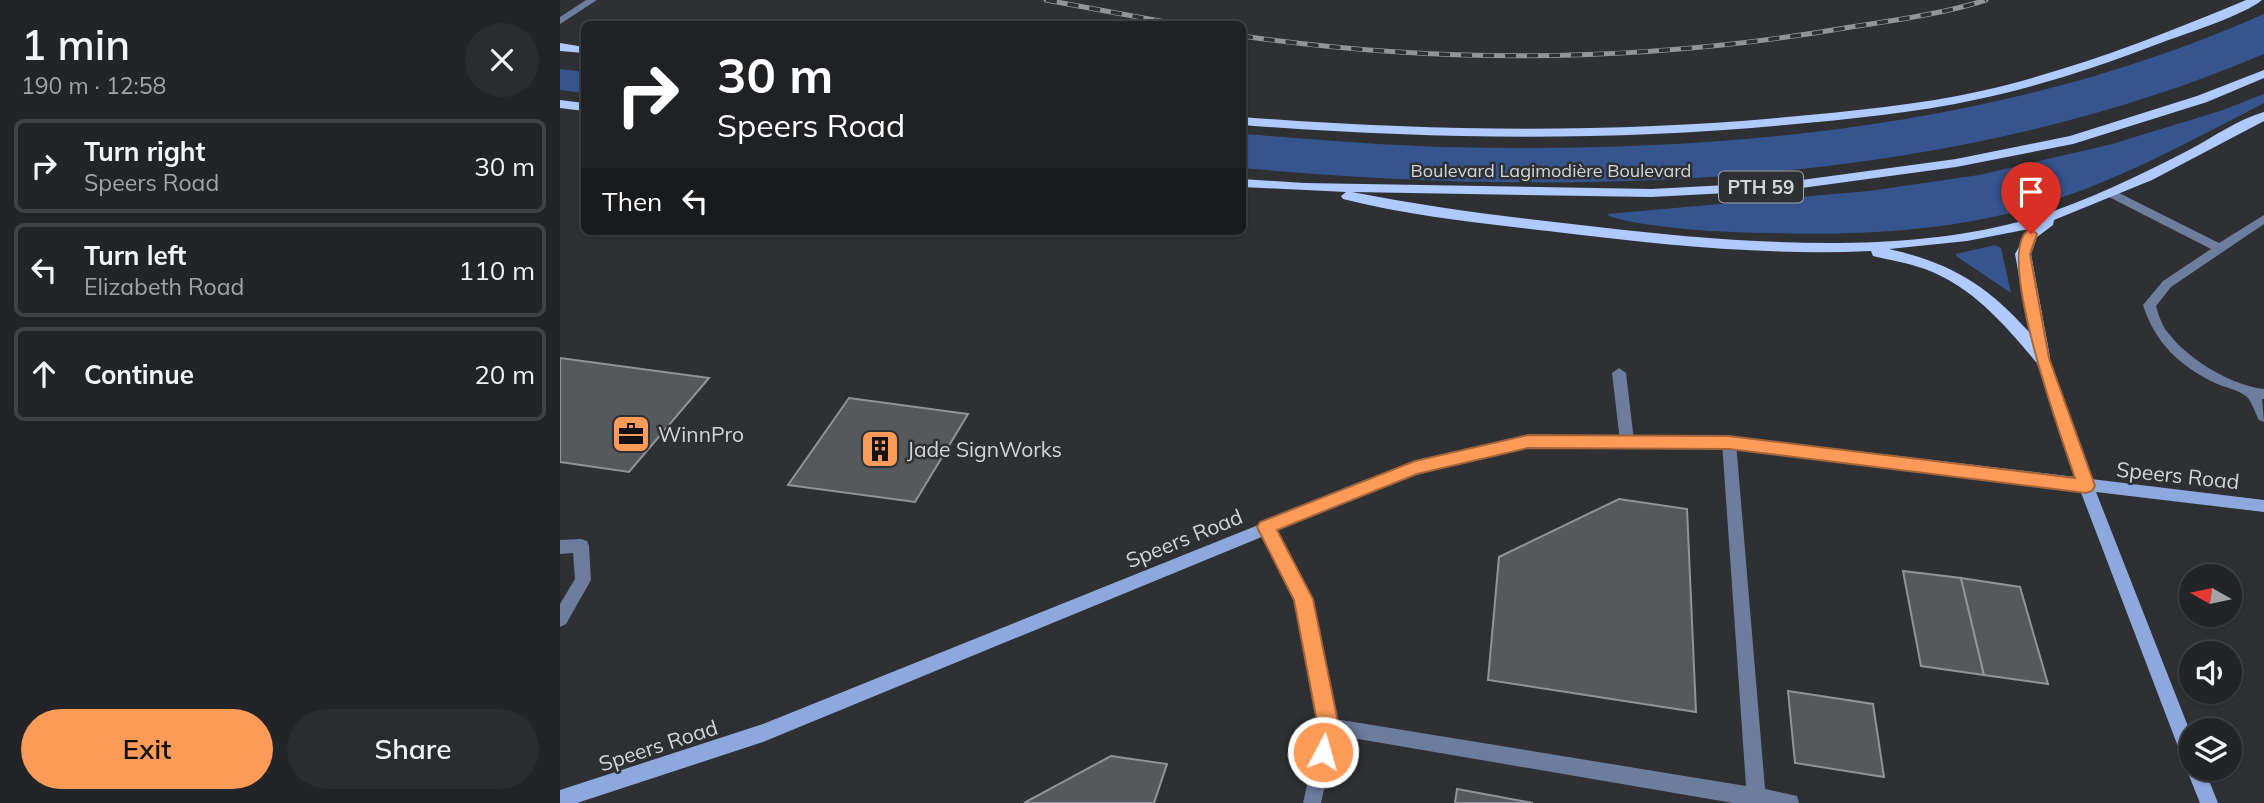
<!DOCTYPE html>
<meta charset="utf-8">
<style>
body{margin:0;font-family:Mulish,sans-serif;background:#2a2c2f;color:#f1f3f6;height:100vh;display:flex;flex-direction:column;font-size:26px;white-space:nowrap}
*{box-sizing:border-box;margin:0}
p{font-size:23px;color:#a2a4a7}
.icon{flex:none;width:38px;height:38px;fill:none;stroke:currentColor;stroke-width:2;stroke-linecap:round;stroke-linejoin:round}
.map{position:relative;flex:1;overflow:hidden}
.details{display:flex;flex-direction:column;background:#222427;width:560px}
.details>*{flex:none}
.hud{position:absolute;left:21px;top:21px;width:665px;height:214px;border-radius:10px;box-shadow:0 2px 5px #0004,0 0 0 2px #3f4144;background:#202124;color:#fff;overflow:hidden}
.needle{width:46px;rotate:279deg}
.tools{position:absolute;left:1619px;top:564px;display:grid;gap:14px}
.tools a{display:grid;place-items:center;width:63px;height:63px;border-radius:50%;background:#222427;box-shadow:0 2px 5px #0004,0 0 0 2px #3f4144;font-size:35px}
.pin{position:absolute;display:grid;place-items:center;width:60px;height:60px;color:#fff;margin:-72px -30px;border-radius:50% 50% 50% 0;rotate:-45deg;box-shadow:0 0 7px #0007}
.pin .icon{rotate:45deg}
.me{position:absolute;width:77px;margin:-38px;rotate:6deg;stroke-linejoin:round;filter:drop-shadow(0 0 5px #0008)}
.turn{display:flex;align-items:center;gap:24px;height:147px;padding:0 21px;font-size:32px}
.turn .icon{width:91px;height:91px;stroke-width:2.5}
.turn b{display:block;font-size:49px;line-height:60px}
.then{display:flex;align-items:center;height:66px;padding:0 21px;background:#0003;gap:14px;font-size:26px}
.round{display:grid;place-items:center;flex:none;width:74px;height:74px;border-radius:37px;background:#2a2c2f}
.headline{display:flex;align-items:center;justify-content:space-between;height:119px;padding:0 21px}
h1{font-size:42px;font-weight:600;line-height:52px}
.primary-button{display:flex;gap:14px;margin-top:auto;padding:14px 21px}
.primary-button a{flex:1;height:80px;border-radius:42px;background:#fe9b59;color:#111;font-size:28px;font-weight:600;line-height:80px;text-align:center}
.primary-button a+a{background:#2a2c2f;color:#f1f3f6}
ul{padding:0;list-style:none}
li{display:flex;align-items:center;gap:21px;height:94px;margin:0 14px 10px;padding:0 7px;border:4px solid #3f4144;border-radius:10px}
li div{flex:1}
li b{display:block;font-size:26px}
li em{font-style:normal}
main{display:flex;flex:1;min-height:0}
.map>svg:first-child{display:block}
</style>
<main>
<section class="details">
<div class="headline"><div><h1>1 min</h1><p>190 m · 12:58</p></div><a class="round"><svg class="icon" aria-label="close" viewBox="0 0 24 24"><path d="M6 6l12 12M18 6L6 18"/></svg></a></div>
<ul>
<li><svg class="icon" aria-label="right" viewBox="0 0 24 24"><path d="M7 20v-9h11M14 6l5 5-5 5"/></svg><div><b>Turn right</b><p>Speers Road</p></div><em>30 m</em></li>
<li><svg class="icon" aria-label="left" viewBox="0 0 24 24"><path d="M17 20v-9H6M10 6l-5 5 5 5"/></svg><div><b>Turn left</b><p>Elizabeth Road</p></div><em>110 m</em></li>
<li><svg class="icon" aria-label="ahead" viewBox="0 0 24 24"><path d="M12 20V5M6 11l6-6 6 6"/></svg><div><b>Continue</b></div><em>20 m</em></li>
</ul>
<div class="primary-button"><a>Exit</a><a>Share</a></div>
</section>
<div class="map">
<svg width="1704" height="803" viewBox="0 0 1704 803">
<rect width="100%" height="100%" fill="#2e3034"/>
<!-- green -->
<g fill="#36548e">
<path d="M 1704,14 L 1704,54 C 1389,188 1020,199 683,168 L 683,134 C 749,139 816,145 883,147 C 1161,154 1447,128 1704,14 Z"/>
<polygon points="0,69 24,72 24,93 0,90"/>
<path d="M 1704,94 L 1704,103 C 1632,140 1560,180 1482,204 C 1376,237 1260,236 1150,231 C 1133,230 1055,223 1047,214 L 1309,191 L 1419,175 L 1552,144 L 1660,111 Z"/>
<polygon points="1435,245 1441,248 1451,293 1396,256 1396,254"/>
</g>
<!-- building -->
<g fill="#56585c" stroke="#919398" stroke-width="2">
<polygon points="0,358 149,378 69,472 0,462"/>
<polygon points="289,398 408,414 355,502 228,485"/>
<polygon points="1059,499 1127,509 1136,712 928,680 939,557"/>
<polygon points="1343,571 1401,578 1424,675 1361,666"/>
<polygon points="1401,578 1460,587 1488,684 1424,675"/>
<polygon points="1228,691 1313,704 1324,777 1235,763"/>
<polygon points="551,756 607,764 594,803 464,803"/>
<polygon points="897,789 973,803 895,803"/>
</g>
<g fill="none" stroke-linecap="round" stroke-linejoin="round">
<!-- lane -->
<g fill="#6c7d9d" fill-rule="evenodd">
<polygon points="26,0 37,0 0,24 0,17"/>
<path d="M 1553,190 L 1659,243 L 1704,215 L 1704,224 L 1611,287 L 1596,306 C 1599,316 1602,327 1610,335 C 1629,360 1673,386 1704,389 L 1704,399 L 1702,399 L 1704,422 L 1699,420 C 1695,413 1692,401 1686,396 C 1678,390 1664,387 1655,383 C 1620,366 1595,343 1583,305 L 1603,281 L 1651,249 L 1549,197 L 1547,194 Z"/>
<polygon points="1059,368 1066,373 1074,441 1072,445 1062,445 1060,441 1052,373"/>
<polygon points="1169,436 1174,438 1176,442 1205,789 1237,796 1239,803 1173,803 763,733 760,727 763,721 769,718 1186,786 1162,442 1164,438"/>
<polygon points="21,539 27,541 29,546 31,580 6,624 0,627 0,604 15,579 13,553 0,554 0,540"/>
</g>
<!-- street -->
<polygon fill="#6c7d9d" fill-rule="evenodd" points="706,520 712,522 751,599 778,727 761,803 743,803 760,727 735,600 698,527 700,522"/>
<!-- secondary -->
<polygon fill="#8da8dc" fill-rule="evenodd" points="1482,353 1489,358 1531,479 1704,500 1704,512 1536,492 1631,734 1631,768 1644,768 1658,803 1640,803 1626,768 1627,765 1622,757 1520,490 1169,448 969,447 857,473 203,742 17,803 0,803 0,790 203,724 850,464 969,435 1169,436 1516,477 1475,358"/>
<!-- primary -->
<g fill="#aecaff" fill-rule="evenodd">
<path d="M 1686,0 L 1702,0 C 1685,15 1619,36 1595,45 C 1538,67 1479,86 1419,99 C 1355,113 1290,119 1225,125 C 1044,142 864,139 682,125 L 682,117 C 864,131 1045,134 1227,117 C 1292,111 1358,105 1421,91 C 1513,70 1600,36 1686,0 Z"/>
<polygon points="0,43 24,47 24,53 0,51"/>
<path d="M 1704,70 L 1704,78 L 1647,102 L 1513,144 L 1396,167 L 1227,190 L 1091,197 L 792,192 C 873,208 955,218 1038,227 C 1168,242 1330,256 1458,222 C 1518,206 1574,178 1629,150 C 1652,138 1678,119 1704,112 L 1704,121 L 1592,180 L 1494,220 L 1493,225 L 1477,237 L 1471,254 L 1490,357 L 1488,362 L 1476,362 C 1445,325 1413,287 1365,269 C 1348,263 1330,260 1313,256 L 1311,251 C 1203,256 1095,244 988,231 C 920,223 849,216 783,199 L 781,196 L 786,192 L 682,187 L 682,179 L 744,183 L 1091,189 L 1227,182 L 1396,159 L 1510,136 L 1637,96 ZM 1469,229 L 1455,254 L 1469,332 C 1427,285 1391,263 1329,249 L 1407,241 Z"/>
<polygon points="0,100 24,103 24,111 0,108"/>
</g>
<defs>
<g id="rail">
<polyline points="486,0 616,24"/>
<path d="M 682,36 C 884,65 1089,62 1291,27 C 1336,20 1382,14 1426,0"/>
</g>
</defs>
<!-- rail casing -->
<use href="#rail" stroke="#939498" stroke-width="5"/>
<!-- rail -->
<use href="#rail" stroke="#2e3034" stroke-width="3.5" stroke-dasharray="11" stroke-linecap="butt"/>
</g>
<!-- route -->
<path fill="#fe9b59" stroke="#a5653a" stroke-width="2" d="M 1471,229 L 1477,234 L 1470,254 L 1489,358 L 1535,486 L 1532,491 L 1526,493 L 1169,449 L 968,448 L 857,474 L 717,530 L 753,599 L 779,727 L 771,759 L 763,762 L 756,759 L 753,752 L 758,727 L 734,600 L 697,527 L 700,522 L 855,461 L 968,435 L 1169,436 L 1515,478 C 1504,445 1430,243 1471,229 Z"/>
<!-- icons -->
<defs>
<symbol id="office-square" viewBox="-11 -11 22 22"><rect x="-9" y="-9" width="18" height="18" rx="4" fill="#fe9b59" stroke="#2e3034"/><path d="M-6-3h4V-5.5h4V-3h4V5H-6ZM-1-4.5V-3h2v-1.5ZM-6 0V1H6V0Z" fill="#111"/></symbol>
<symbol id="building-square" viewBox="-11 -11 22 22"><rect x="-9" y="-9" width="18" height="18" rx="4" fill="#fe9b59" stroke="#2e3034"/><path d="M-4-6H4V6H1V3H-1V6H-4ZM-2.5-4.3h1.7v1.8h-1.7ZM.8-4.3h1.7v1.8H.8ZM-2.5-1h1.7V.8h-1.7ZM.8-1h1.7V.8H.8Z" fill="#111"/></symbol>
</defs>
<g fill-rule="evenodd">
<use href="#office-square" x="49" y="412" width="44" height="44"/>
<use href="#building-square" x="298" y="427" width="44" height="44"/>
</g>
<g text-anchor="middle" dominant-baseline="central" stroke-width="5" stroke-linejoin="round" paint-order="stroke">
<!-- far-street labels -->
<g font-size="18" fill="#d4d5d8" stroke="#2e3034">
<text x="991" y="170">Boulevard Lagimodière Boulevard</text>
</g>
<!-- shield labels -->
<rect fill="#2e3034" stroke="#a2a4a7" stroke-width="2" x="1159" y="171.5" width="84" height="31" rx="5"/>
<g font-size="19" font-weight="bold" fill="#d4d5d8">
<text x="1201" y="187">PTH 59</text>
</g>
<!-- poi labels -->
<g font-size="21" fill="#d4d5d8" stroke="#2e3034" text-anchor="start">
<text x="98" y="434">WinnPro</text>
<text x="347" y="449">Jade SignWorks</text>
</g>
<!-- street labels -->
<g font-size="21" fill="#d4d5d8" stroke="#2e3034">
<text transform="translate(1618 475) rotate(6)">Speers Road</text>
<text transform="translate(624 538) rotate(-22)">Speers Road</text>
<text transform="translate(98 745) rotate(-18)">Speers Road</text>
</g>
</g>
</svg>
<div class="tools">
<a><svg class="needle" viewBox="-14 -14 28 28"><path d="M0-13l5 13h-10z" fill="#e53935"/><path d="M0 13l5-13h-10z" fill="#a2a4a7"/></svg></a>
<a><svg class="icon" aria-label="sound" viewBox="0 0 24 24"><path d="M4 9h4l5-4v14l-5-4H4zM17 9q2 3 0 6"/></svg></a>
<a><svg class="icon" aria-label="layers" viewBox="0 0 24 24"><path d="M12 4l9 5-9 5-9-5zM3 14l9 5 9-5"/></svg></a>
</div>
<div class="pin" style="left:1471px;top:234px;background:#d93025"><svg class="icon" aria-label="arrive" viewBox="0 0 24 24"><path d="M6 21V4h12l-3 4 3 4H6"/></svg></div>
<svg class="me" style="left:763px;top:752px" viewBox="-20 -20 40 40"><circle r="17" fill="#fe9b59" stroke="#fff" stroke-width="3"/><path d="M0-11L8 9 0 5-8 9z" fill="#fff"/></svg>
<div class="hud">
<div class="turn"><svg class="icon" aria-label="right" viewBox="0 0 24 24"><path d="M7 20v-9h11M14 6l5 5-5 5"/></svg><div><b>30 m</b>Speers Road</div></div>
<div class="then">Then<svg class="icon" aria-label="left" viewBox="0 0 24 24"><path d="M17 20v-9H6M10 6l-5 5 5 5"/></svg></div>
</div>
</div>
</main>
